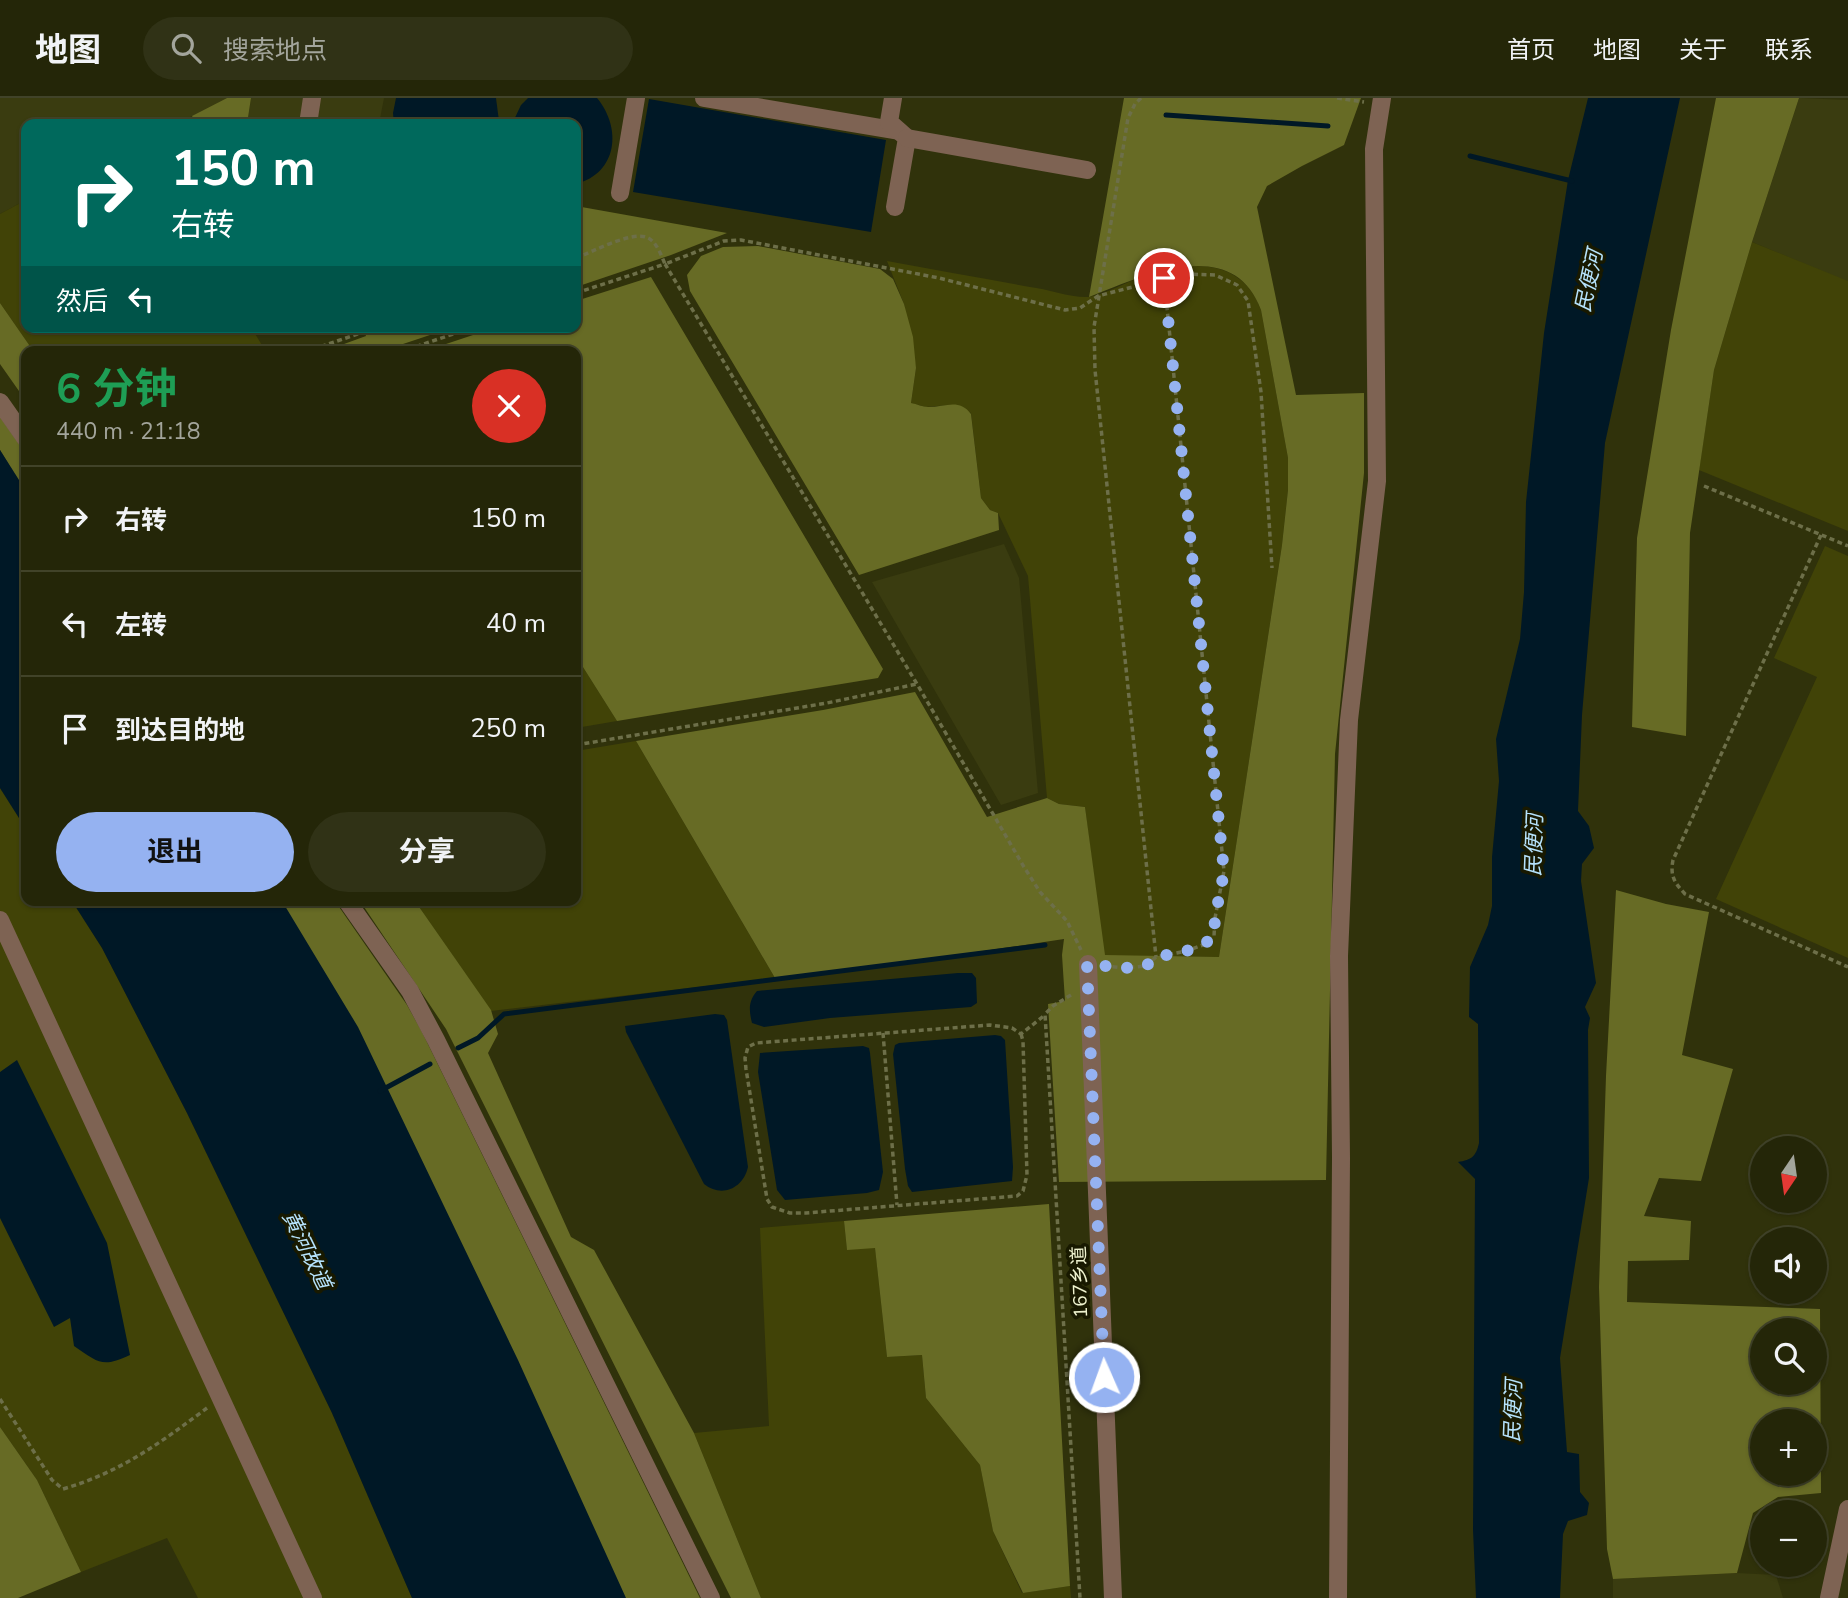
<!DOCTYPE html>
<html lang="zh">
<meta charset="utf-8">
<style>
body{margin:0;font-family:"Nunito Sans","Noto Sans SC",sans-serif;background:#303216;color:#f1f3f6;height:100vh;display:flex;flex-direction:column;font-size:26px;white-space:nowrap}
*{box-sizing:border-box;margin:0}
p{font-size:23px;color:#a3a59c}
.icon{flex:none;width:38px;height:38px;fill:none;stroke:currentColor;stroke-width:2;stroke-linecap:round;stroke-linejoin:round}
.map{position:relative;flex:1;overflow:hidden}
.side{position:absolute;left:21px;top:248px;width:560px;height:560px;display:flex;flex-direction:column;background:#242608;border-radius:14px;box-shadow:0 2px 5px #0004,0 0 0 2px #414329}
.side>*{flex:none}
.banner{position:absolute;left:21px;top:21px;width:560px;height:214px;border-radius:14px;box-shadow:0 2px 5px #0004,0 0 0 2px #414329;background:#00695c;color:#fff;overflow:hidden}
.needle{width:46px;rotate:193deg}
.tools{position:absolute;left:1750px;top:1038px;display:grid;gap:14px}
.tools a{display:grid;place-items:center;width:77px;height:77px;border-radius:50%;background:#242608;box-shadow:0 2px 5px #0004,0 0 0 2px #414329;font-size:35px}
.pin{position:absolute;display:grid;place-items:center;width:60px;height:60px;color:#fff;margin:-30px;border:4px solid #fff;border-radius:50%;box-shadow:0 2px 7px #0007}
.me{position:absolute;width:77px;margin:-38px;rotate:358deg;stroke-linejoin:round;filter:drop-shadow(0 0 5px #0008)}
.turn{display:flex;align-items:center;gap:24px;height:147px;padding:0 35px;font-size:32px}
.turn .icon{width:91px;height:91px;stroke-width:2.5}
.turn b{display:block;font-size:49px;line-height:60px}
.then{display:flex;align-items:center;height:66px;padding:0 35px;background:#0003;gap:14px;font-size:26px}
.round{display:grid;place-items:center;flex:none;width:74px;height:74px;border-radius:37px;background:#303216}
.head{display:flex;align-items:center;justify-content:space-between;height:119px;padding:0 35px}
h1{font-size:42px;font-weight:700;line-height:52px;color:#1e9e55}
.button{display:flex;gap:14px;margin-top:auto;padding:14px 35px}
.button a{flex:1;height:80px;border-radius:42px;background:#95b2f1;color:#111;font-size:28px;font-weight:700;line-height:80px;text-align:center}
.button a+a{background:#303216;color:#f1f3f6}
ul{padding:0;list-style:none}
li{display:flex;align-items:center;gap:21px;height:105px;padding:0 35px;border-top:2px solid #414329}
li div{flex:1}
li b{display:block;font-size:26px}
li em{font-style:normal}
header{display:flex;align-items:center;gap:42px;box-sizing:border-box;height:98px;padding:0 35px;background:#242608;border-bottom:2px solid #414329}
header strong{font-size:33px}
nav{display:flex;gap:38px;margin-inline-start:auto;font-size:24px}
.search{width:490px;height:63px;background:#303216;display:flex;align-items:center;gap:18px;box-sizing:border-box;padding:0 24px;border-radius:38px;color:#a3a59c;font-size:26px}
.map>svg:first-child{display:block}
</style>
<header>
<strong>地图</strong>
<div class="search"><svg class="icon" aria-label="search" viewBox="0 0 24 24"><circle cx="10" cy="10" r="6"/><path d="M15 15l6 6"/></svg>搜索地点</div>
<nav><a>首页</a><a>地图</a><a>关于</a><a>联系</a></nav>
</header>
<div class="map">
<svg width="1848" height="1500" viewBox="0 0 1848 1500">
<rect width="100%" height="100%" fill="#30320b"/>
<!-- built -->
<g fill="#3a3c10">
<polygon points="0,0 227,0 177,26 26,26 26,102 0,116"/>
<polygon points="251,0 384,0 379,26 247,26"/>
<polygon points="1799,0 1848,2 1848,184 1752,144"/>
<polygon points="1004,446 1019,480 1038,695 1001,707 872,484"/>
<polygon points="1737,1475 1776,1477 1783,1500 1613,1500 1613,1481"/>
</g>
<!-- green -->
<g fill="#414307">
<polygon points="26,102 26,229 251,229 266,254 34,254 0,205 0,116"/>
<polygon points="1752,144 1848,183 1848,433 1699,372 1714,272"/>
<path d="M 887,163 C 935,172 982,180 1030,189 C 1047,191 1072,200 1088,199 C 1101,198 1125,185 1138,180 C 1185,163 1241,157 1261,212 L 1288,360 L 1288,392 L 1282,447 L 1219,859 L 1104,858 L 1085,709 L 1059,706 L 1047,700 L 1028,478 L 998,415 L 990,412 L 981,400 L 971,315 L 949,307 L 926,309 L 911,305 L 916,270 L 904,206 Z"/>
<polygon points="1825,448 1848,458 1848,860 1716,801 1817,579 1774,560"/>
<polygon points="576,558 617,623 576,630"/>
<polygon points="636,643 775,880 491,913 415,803 576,803 576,653"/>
<polygon points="0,690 26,731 26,803 72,803 102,850 187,1015 332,1315 412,1500 198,1500 167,1440 81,1474 37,1382 0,1329"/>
<polygon points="844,1123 847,1151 875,1149 887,1259 922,1257 926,1300 980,1367 993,1433 1022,1495 1070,1488 1071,1500 761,1500 694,1335 769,1328 760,1130"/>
</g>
<!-- forest -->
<g fill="#676b25" fill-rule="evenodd">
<polygon points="227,0 251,0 247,26 196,26 192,18"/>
<path d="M 1124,0 L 1361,0 L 1344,47 L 1302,68 L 1267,88 L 1257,109 L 1296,297 L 1364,295 L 1364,375 L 1335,656 L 1326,1082 L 1059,1084 L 1048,906 L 1065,903 L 1062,857 L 1064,841 L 930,861 L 775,880 L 636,643 L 823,612 L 915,594 L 987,719 L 1047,700 L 1059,706 L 1085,709 L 1105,857 L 1219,859 L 1282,447 L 1288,392 L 1288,360 L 1261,212 C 1233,135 1142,178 1089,199 Z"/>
<polygon points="1716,0 1799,0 1752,144 1714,272 1690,435 1686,638 1632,629 1637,440 1671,232"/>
<polygon points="576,108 727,135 671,157 576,189"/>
<path d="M 758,148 L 880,171 L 893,181 L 904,206 L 913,239 L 916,270 L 911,305 C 917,306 923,309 928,309 C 946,309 959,300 971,316 L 981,400 L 990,412 L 998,415 L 999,432 L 859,477 L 690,193 L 687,177 L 701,158 L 723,149 Z"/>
<polygon points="651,179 883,571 878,580 617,623 576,558 576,254 422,254 497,229 576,229 576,203"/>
<polygon points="0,205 34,254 26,254 26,303 0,266"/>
<polygon points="363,229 454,229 379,254 335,254 333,250 366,238"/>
<polygon points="0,319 26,356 26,395 0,352"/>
<path d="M 1616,792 L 1666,806 L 1709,814 L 1682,957 L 1733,971 L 1701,1083 L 1659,1080 L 1644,1118 L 1691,1123 L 1689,1162 L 1628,1163 L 1627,1204 L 1820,1211 L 1821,1395 L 1778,1399 L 1753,1415 L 1737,1475 L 1613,1481 L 1607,1451 L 1599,1189 L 1606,978 ZM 1762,1232 L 1815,1232 L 1815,1284 L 1762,1284 ZM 1762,1323 L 1815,1323 L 1815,1376 L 1762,1376 Z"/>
<polygon points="280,803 335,803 407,907 422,934 700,1500 620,1500"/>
<polygon points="360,803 415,803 491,912 498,936 488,955 571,1139 594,1152 694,1335 761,1500 731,1500 446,931"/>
<polygon points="1049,1106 1070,1488 1023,1495 993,1433 980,1367 926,1300 922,1257 887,1259 875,1150 847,1152 844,1123"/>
<polygon points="0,1329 37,1382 81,1474 18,1500 0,1500"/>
</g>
<!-- water -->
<g fill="#001826">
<polygon points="396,0 496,0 499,23 498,26 394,26 393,15"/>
<path d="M 528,0 L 597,0 C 622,30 618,75 576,86 L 576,26 L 512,26 L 521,7 Z"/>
<path d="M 1588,0 L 1680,0 L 1605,345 L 1582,617 L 1578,713 L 1589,728 L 1594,750 L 1582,766 L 1581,783 L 1596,885 L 1585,909 L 1590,920 L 1588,932 L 1589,1080 L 1560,1260 L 1567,1354 L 1579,1356 L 1580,1394 L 1589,1405 L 1587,1417 L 1568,1423 L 1563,1436 L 1560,1500 L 1476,1500 L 1473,1432 L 1475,1081 L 1458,1064 C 1472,1062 1476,1058 1479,1045 L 1478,926 L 1469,919 L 1470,869 L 1488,827 L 1492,808 L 1492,759 L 1499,683 L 1496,641 L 1520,541 L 1524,494 L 1526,404 L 1544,235 L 1568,82 Z"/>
<polygon points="649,1 886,42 871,134 633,94"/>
<polygon points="0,352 26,393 26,731 0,690"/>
<polygon points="72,803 282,803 358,929 518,1262 626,1500 412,1500 332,1315 187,1015 102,850"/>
<path d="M 958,875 L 972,875 L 976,880 L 977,905 L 971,909 L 830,920 L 764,929 L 752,925 C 749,913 748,903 757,893 Z"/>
<path d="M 715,916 L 724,917 L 727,922 L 748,1069 C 743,1091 721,1100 704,1086 L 626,934 L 625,928 Z"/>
<polygon points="995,937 1001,938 1005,942 1013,1069 1012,1083 912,1094 908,1088 905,1071 893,956 895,947 899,945"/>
<polygon points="863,948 869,950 870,955 883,1074 879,1092 867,1095 785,1102 777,1092 758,974 760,955"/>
<path d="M 17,962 L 107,1145 L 130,1257 C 102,1270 99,1265 74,1248 L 70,1220 L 54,1229 L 0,1120 L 0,974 Z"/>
</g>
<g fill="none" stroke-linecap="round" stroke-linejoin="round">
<!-- stream -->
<g stroke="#001826" stroke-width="5">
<polyline points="1166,17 1328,28"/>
<polyline points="1470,58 1572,83"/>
<polyline points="458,950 478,940 504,916 1045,847"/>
<polyline points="380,993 430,966"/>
</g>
<!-- path -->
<g stroke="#6d6f49" stroke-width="3.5" stroke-dasharray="5 3.5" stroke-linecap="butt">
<polyline points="1141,0 1135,6 1128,20 1094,229 1095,272 1156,859"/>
<polyline points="1337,0 1364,4"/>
<path d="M 576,160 C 592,154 629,134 646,139 C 656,142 661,157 665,166 L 724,143 L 741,142 L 939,180 L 1065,212 L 1080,210 L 1098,198 L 1182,176 L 1215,177 L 1237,187 L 1248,203 L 1261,294 L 1272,470"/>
<polyline points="576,195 665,166 917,586 1024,769 1040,794 1067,823 1081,852"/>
<polyline points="305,254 378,229"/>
<polyline points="400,254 474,229"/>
<polyline points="1704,388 1848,448"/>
<path d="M 1821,437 L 1673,762 C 1670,778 1674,784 1685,796 L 1848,869"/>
<polyline points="576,647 827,605 917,586"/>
<polyline points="1104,868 1124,870 1146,868 1156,859 1186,853 1203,847 1214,838 1215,820 1224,773 1164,180"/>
<polyline points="1071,897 1053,908 1045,916 1080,1500"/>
<polyline points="883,935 897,1107"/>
<polyline points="1021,936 1023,943 1027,1077 1023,1093 1017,1098 806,1115 790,1115 772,1109 767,1101 746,971 745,960 748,949 756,945 990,927 1012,930 1021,936 1045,917"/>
<path d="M 0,1301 L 52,1382 L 63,1391 C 121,1374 160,1345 207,1310"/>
</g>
<!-- minor -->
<g stroke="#7e6353" stroke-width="18">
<polyline points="704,0 899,33"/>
<polyline points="893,0 889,24 907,40 895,109"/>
<polyline points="308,26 312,0"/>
<polyline points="907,40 1087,72"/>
<polyline points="620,95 636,0"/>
<polyline points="0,304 26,341"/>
<polyline points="347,803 410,893 436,942 711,1500"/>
<polyline points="0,822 313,1500"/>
<polyline points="1088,866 1113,1500"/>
<polyline points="1338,1500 1341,1060 1339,858 1349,622 1377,383 1374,51 1382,0"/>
<polyline points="1829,1500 1848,1411"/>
</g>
</g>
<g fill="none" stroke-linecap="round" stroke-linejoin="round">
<!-- route -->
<polyline stroke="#95b2f1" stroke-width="12" stroke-dasharray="0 21.6" points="1104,1279 1087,866 1124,870 1146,868 1156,859 1186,853 1203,847 1214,838 1215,820 1224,774 1164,180"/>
</g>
<g text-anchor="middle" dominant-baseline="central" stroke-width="7" stroke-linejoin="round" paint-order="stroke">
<!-- street labels -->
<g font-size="19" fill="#eff3cf" stroke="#181900">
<text transform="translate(1080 1184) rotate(-92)">167乡道</text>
</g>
<!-- water labels -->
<g font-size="21" font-style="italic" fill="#b6e3fc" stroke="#181900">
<text transform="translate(1589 183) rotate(-78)">民便河</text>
<text transform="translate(1534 747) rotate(-88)">民便河</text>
<text transform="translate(307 1152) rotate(64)">黄河故道</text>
<text transform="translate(1513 1313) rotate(-88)">民便河</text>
</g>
</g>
</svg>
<div class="tools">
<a><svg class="needle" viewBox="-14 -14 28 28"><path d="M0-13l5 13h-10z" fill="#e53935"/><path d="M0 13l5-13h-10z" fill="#a3a59c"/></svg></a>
<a><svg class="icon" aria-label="sound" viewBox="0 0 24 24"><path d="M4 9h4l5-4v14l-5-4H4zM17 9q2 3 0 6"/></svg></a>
<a><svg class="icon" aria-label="search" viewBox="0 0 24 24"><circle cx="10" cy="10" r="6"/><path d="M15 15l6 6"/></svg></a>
<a>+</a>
<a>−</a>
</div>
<div class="pin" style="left:1164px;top:180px;background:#d93025"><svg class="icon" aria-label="arrive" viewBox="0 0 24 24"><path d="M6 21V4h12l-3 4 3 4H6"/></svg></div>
<svg class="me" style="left:1104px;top:1279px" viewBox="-20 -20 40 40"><circle r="17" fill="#95b2f1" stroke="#fff" stroke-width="3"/><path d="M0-11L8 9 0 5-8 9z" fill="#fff"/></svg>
<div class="banner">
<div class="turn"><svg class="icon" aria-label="right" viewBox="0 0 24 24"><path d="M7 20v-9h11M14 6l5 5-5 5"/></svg><div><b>150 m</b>右转</div></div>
<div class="then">然后<svg class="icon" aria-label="left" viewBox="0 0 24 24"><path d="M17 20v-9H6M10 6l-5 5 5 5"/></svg></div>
</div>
<section class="side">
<div class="head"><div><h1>6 分钟</h1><p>440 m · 21:18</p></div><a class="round" style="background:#d93025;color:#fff"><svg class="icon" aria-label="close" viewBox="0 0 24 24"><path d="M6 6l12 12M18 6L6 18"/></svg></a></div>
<ul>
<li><svg class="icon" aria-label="right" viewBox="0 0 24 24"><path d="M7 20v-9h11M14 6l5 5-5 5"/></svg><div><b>右转</b></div><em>150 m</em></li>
<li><svg class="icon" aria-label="left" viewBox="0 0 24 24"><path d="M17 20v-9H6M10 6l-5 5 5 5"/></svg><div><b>左转</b></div><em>40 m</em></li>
<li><svg class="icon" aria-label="arrive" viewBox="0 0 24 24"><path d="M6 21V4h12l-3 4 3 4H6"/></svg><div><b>到达目的地</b></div><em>250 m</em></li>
</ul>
<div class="button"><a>退出</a><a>分享</a></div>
</section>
</div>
